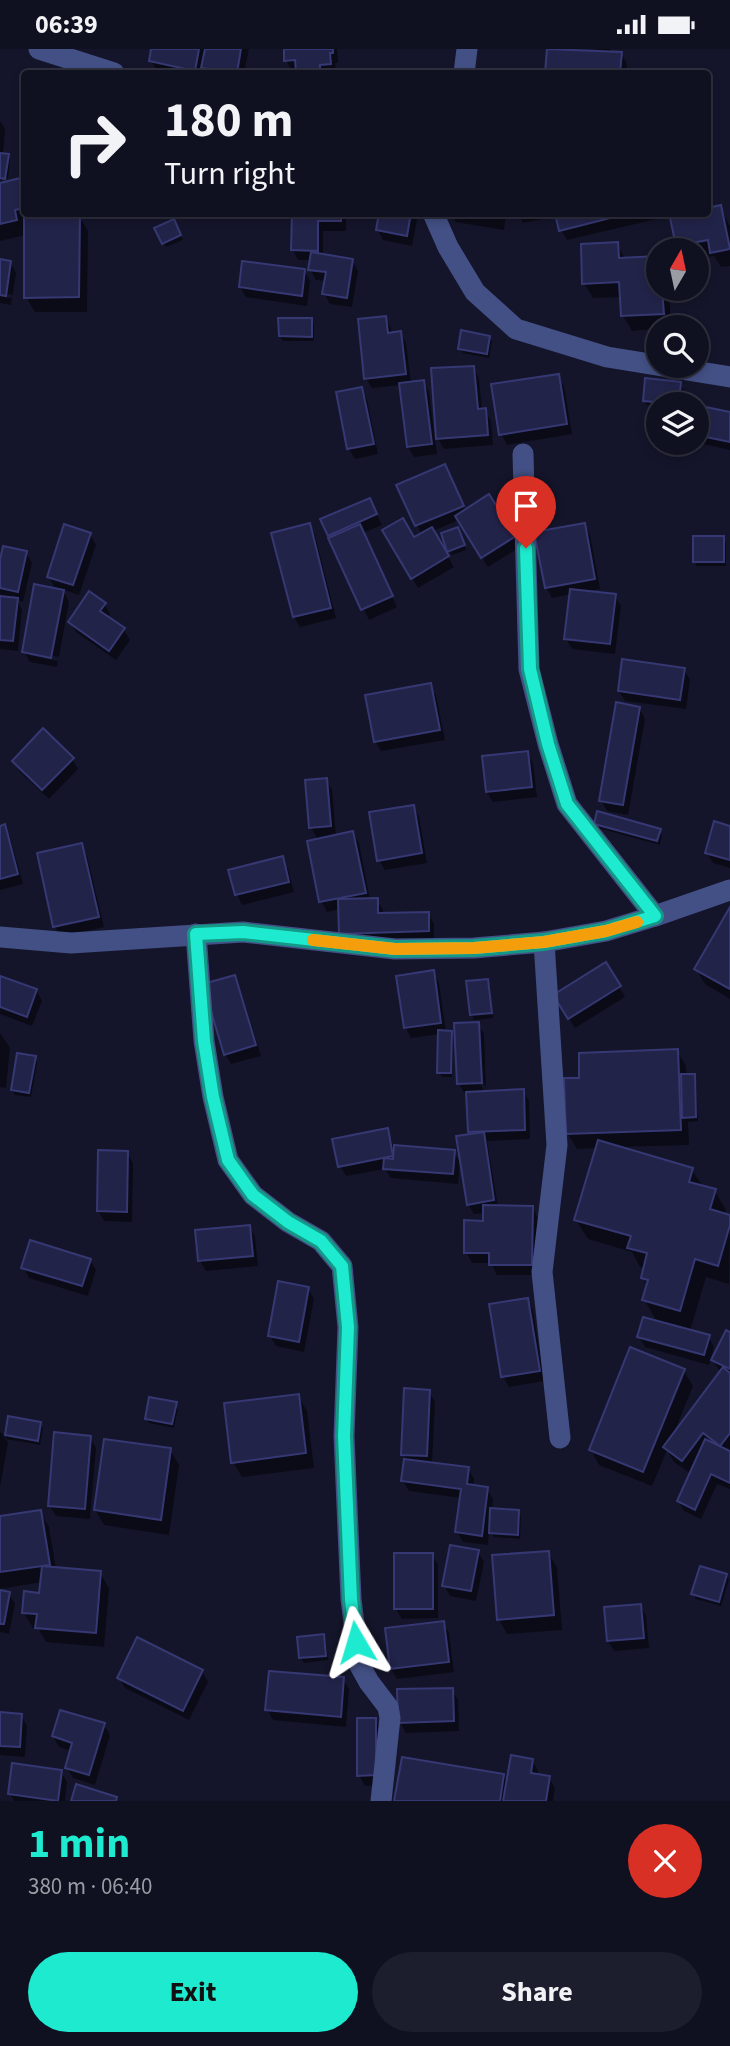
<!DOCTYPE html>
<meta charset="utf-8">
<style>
body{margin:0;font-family:"Source Sans 3",sans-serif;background:#1d1e2d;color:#f1f3f6;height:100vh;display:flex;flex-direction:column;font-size:26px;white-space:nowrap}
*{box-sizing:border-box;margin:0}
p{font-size:23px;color:#9b9da5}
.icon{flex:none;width:38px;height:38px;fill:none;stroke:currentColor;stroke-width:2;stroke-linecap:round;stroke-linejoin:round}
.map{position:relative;height:1752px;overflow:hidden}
.side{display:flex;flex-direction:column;background:#0f1020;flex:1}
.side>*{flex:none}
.guide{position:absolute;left:21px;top:21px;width:690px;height:147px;border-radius:7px;box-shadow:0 4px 10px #0003,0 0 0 2px #2f303e;background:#0f1020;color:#f1f3f6;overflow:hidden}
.needle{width:46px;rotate:9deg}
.buttons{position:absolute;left:646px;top:189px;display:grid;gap:14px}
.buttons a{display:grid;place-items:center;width:63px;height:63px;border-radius:50%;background:#0f1020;box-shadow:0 4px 10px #0003,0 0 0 2px #2f303e;font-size:35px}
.pin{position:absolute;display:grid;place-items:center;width:60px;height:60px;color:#fff;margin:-72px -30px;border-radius:50% 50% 50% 0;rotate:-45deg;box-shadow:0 0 7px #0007}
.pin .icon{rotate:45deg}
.me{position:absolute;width:77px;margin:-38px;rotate:353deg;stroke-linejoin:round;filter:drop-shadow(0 0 5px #0008)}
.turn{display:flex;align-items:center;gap:24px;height:147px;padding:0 28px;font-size:32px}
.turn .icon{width:91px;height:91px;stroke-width:2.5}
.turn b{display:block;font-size:49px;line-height:60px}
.round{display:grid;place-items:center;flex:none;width:74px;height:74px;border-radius:37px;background:#1d1e2d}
.summary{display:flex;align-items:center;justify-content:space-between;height:119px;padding:0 28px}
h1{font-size:42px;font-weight:700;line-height:52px;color:#1eeacf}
.cta{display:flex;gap:14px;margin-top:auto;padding:14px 28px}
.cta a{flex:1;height:80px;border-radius:42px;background:#1eeacf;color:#111;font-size:28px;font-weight:700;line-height:80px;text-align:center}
.cta a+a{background:#1d1e2d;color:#f1f3f6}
.status{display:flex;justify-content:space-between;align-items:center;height:49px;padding:0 35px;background:#0f1020;direction:ltr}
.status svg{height:19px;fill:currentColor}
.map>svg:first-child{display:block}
</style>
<div class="status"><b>06:39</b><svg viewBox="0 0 49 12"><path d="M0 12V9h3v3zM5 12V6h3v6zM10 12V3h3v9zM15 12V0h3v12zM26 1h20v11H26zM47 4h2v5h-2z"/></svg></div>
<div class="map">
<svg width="730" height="1752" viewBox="0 0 730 1752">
<rect width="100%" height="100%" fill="#14152a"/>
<!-- shadow -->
<g fill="#0007">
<polygon points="153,0 249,0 244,24 206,24 203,19 202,24 167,24 157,22 151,12"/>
<polygon points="286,0 337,0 338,14 335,14 336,24 299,24 297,21 292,22 286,11"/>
<polygon points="549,0 599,3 599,1 596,0 610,0 612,4 621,4 627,15 626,24 547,24"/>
<polygon points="0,72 5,80 3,106 7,107 10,111 8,130 2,121 0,123"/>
<polygon points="24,130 24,164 79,167 88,182 87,263 35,263 26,248 26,186 0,192 0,136"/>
<polygon points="720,158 730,177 730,217 721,218 714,207 696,210 696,201 680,201 671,164 707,164 707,161"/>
<polygon points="179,164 233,164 233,169 183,170"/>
<polygon points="292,164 346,164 346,182 323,182 323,207 352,211 358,222 352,258 330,255 324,244 326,232 316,231 310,220 311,211 298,211 293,201"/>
<polygon points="381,164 413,164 417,171 412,197 383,191 377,180"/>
<polygon points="451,164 506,164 504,181 456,173"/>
<polygon points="518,164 664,164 665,168 567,191 561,181 557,167 523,174"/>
<polygon points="176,177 183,191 166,198 157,179"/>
<polygon points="617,195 625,210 658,209 658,240 669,240 671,278 632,282 623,267 622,248 593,249 584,234"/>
<polygon points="0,212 10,213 16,224 13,246 0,244"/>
<polygon points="304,222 310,232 307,257 246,248 240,238"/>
<polygon points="0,247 12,249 11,256 0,254"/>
<polygon points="385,269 391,279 392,285 400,284 406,294 411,334 423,333 429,343 434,383 437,383 473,318 479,329 482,362 485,361 491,372 493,396 444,400 434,383 437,405 414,408 408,398 401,336 372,339 366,329"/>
<polygon points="311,271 314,275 314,292 283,292 280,287"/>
<polygon points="489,288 492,293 489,309 463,304 460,299"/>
<polygon points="558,327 564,337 572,385 507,396 501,385"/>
<polygon points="680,335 683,340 681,355 658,355 658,357 647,356 644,351"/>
<polygon points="361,340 367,350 378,405 355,410 349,400 338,345"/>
<polygon points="730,365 730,401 703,395 697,385"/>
<polygon points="451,427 466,462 489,447 520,498 488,518 459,471 433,482 454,518 418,539 385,482 414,491 422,486 399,437"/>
<polygon points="375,461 382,476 363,484 397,558 369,571 329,486"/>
<polygon points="309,476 315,486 336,569 300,578 294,568"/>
<polygon points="584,476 590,486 600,540 586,543 615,547 621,557 615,605 572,600 566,590 571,545 552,549 546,538"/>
<polygon points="460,484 466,501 452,506 449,502"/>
<polygon points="90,485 96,496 79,546 62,540 69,553 59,608 29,603 29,606 58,612 57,618 30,613 24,603 56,541 49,528"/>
<polygon points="723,489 726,494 726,517 697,517 694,512"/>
<polygon points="26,504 32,514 23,553 17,551 22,561 18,602 0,600 0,549 2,549 0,545 0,519"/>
<polygon points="104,555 110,565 107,569 124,581 130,591 116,611 76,583 70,573"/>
<polygon points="684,620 690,631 686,660 625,652 619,642"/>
<polygon points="430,636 436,646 445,691 381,702 375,692"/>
<polygon points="639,659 645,670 628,766 607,762 601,751"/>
<polygon points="527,704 533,714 537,748 493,753 487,743"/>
<polygon points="72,710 78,720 49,750 20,723 14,712"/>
<polygon points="326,731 332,741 336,787 353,784 359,794 370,851 377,851 383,861 383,866 428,864 434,875 434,892 347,895 340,860 327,863 321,852 318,791 311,779"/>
<polygon points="413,758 419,768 427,814 385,821 379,811"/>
<polygon points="596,774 660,782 662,786 660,796 598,779"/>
<polygon points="4,777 10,788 23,835 0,841 0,778"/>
<polygon points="730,779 730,819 713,814 707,804"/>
<polygon points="81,796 87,807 104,878 61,888 55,878 39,806"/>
<polygon points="282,809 288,820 294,843 242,856 237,845"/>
<polygon points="730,862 730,950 705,935 696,920"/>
<polygon points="605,915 625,948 575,979 561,956"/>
<polygon points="433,923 439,934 446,983 451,983 453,988 452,1028 442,1028 439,1023 440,985 411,989 406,979"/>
<polygon points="0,928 36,941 42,952 32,977 0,965"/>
<polygon points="234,928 240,939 261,1007 231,1015 225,1005"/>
<polygon points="487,932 490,937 493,969 474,971 472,966"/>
<polygon points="478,975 484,985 486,1039 479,1026 476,1028 485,1043 523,1042 529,1052 530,1090 487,1092 498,1158 532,1158 538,1169 537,1226 497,1226 491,1214 472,1214 466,1203 484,1173 484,1164 474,1165 468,1155 472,1087 469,1082 468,1045 465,1045 459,1035"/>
<polygon points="0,984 10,999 6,1039 0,1038"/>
<polygon points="677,1002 686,1017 687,1027 694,1027 696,1031 698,1072 688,1073 689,1096 618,1098 692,1121 703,1138 715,1142 726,1161 724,1166 730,1167 729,1235 706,1228 690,1282 708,1287 714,1298 709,1316 645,1298 639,1288 657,1273 644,1250 648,1238 643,1229 645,1219 640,1218 632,1203 588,1190 576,1171 597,1099 577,1100 568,1085 581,1030"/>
<polygon points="35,1009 37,1014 31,1048 15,1046 12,1041"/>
<polygon points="387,1081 394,1098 454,1103 460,1113 458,1135 391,1129 385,1120 346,1127 340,1117"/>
<polygon points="127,1103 133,1114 132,1173 104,1172 98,1161"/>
<polygon points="249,1178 255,1188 258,1217 206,1222 200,1212"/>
<polygon points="90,1211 96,1221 88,1247 29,1229 23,1218"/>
<polygon points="308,1239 314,1250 304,1303 276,1297 270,1287"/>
<polygon points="527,1251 533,1261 544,1332 509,1338 503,1327"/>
<polygon points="730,1284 730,1440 717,1435 701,1470 684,1462 678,1452 691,1425 674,1413 667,1401 652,1437 599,1416 591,1401 684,1322 693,1337 673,1386 721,1324 713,1311"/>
<polygon points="429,1342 435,1353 432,1415 468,1419 474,1430 473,1438 487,1440 493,1450 492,1461 518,1462 521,1467 520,1490 494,1488 489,1481 488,1496 463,1493 457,1483 461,1449 409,1442 403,1432 406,1410 403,1405"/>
<polygon points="298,1347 307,1362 314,1419 242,1428 233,1413"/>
<polygon points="175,1355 178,1360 174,1379 149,1374 147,1370"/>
<polygon points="10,1369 40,1375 43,1379 40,1396 6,1390"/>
<polygon points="0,1383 2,1384 8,1394 0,1438"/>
<polygon points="90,1388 96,1399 90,1470 56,1467 50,1457"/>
<polygon points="170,1401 179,1416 169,1486 104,1476 95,1461"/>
<polygon points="40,1463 49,1478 56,1520 100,1524 109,1539 104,1598 46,1593 38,1579 33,1579 24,1564 41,1546 42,1533 0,1540 0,1469"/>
<polygon points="478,1503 484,1513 476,1552 450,1547 444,1536"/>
<polygon points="548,1503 557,1519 562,1581 507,1585 499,1570"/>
<polygon points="432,1505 438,1516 438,1569 402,1570 396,1560"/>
<polygon points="726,1526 729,1531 721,1557 696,1550 693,1545"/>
<polygon points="0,1543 9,1545 15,1555 9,1585 0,1583"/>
<polygon points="640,1557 646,1567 649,1599 614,1602 608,1592"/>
<polygon points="443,1574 449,1584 454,1623 397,1630 391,1620"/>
<polygon points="323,1587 326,1592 328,1611 304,1614 301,1609"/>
<polygon points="202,1622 208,1633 189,1671 125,1639 119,1629"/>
<polygon points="343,1630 349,1640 346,1678 273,1671 267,1660"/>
<polygon points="452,1641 458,1651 459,1682 406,1684 400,1673"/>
<polygon points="0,1665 21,1666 27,1677 25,1708 0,1706"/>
<polygon points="375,1670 381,1681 381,1736 365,1737 359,1726"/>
<polygon points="104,1676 110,1686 95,1736 73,1729 67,1718 72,1702 59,1698 53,1687"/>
<polygon points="532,1711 538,1722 537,1727 549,1729 555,1739 553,1752 396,1752 503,1727 508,1735"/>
<polygon points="61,1723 67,1733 65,1752 14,1752 10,1745"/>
</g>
<!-- building -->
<g fill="#222349" stroke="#363873" stroke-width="2">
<polygon points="151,0 199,0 195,22 149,12"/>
<polygon points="205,0 241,0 237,24 201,19"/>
<polygon points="284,0 333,0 333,4 330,4 331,15 320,16 320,21 296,23 295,11 284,12"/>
<polygon points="547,0 622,3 620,24 545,24"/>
<polygon points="0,104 9,105 5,130 0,129"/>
<polygon points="24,128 24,159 15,161 17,171 0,175 0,134"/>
<polygon points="721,156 730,200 710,204 708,191 676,197 669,164 707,164 707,159"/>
<polygon points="292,164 341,164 341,172 318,172 318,202 291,201"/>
<polygon points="379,164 411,164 407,187 376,181"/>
<polygon points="555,164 630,164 559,182"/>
<polygon points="24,165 80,165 79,248 24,249"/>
<polygon points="174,170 181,186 162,195 154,179"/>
<polygon points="618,193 619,209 658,207 658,240 662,240 664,265 621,267 619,233 582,235 581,195"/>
<polygon points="311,203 353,210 347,249 322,245 326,223 308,221"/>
<polygon points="0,210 11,212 6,247 0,246"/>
<polygon points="242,212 305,220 302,247 239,238"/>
<polygon points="386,267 388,284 401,282 406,325 364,330 358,270"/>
<polygon points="278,269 312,269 312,288 279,287"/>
<polygon points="461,281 490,287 487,305 458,300"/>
<polygon points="474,317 478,360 486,359 488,386 436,390 431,319"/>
<polygon points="559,325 567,375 499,386 491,335"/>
<polygon points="645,329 681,333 679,355 643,352"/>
<polygon points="424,331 432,395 407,398 399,334"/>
<polygon points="362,338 374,395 347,400 336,343"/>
<polygon points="701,357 730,363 730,393 696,386"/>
<polygon points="445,415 464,457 415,477 396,436"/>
<polygon points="489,445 516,487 481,509 455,467"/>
<polygon points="370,449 377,465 328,487 320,470"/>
<polygon points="403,469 414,488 432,478 449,507 411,530 382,481"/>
<polygon points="310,474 331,559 293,568 271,484"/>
<polygon points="585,474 595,530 545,539 534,483"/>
<polygon points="64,475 91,484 73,536 47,528"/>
<polygon points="360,475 393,547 361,561 328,489"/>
<polygon points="458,478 465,496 447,503 441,484"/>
<rect x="693" y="487" width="31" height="26"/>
<polygon points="3,497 27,502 18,543 0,539 0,511"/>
<polygon points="34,535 64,541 51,609 22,603"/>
<polygon points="570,540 616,545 610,595 564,590"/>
<polygon points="89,542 106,554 100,562 125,579 109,602 68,573"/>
<polygon points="0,547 18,549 13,592 0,591"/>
<polygon points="622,610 685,619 680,651 618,642"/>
<polygon points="431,634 440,681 374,693 365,646"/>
<polygon points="616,653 640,658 623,756 599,752"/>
<polygon points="43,679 74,709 42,741 12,712"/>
<polygon points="528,702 532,738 486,743 482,707"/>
<polygon points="327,729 331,777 309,779 305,731"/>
<polygon points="414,756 422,804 377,812 369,763"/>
<polygon points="597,762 661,780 657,792 594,775"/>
<polygon points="714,772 730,777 730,811 705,804"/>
<polygon points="5,775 18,825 0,830 0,777"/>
<polygon points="353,782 366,844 319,853 307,792"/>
<polygon points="82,794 99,868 53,878 37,804"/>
<polygon points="283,807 289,833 235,846 228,821"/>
<polygon points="378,849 378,864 429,863 429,882 339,885 338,850"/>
<polygon points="730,858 730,940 694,920"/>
<polygon points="606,913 621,937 568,970 553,946"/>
<polygon points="434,921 441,974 404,979 396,927"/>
<polygon points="235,926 256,996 224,1006 203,935"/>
<polygon points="0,927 37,940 27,968 0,958"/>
<polygon points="488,930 492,964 470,966 466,932"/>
<polygon points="479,973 482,1034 457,1035 454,974"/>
<polygon points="438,981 452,982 451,1024 437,1024"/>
<polygon points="678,1000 681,1081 566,1085 564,1029 579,1029 579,1004"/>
<polygon points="17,1004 36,1007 29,1044 11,1041"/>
<polygon points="681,1025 695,1025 696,1068 682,1069"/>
<polygon points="524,1040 525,1081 468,1083 466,1043"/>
<polygon points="388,1079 393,1107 338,1118 332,1090"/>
<polygon points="484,1083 494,1151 467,1156 456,1087"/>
<polygon points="598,1091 693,1119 689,1133 716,1140 710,1160 730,1166 730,1176 718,1217 695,1210 680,1262 642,1251 648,1231 641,1229 647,1204 627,1199 631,1187 574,1171"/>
<polygon points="394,1096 455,1101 453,1125 383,1120 384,1109 393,1110"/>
<polygon points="98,1101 128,1102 127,1163 97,1162"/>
<polygon points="483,1156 533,1157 532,1216 489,1216 489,1204 464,1204 464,1171 483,1172"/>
<polygon points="250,1176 253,1207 198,1212 195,1181"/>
<polygon points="30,1191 91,1210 82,1237 21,1219"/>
<polygon points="278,1232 309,1238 299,1293 268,1287"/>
<polygon points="528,1249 540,1322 501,1328 489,1255"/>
<polygon points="643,1268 710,1286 704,1306 637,1288"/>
<polygon points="726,1281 730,1283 730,1320 711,1311"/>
<polygon points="630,1298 685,1320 643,1423 589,1401"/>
<polygon points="723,1318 730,1324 730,1384 720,1397 703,1384 682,1412 663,1398"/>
<polygon points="404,1339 430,1341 427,1407 401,1406"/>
<polygon points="299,1345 306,1404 231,1414 224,1354"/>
<polygon points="149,1348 177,1353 172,1375 145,1370"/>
<polygon points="8,1367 41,1373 38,1392 5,1386"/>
<polygon points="54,1383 91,1387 85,1460 48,1457"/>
<polygon points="104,1390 171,1399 161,1471 94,1461"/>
<polygon points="705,1390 730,1402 730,1434 711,1425 695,1461 677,1452"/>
<polygon points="404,1410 469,1418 467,1435 488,1438 482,1487 455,1483 461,1440 401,1432"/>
<polygon points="490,1459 519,1461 518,1486 489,1484"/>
<polygon points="41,1461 50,1516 0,1523 0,1467"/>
<polygon points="450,1496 479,1501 471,1542 442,1537"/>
<polygon points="549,1502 554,1566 497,1571 492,1506"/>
<rect x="394" y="1504" width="39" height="56"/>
<polygon points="42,1517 101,1522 96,1584 35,1579 37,1565 22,1564 24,1542 39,1544"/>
<polygon points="700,1517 727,1525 719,1553 691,1545"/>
<polygon points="0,1541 10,1543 4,1575 0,1575"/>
<polygon points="641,1555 644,1589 607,1592 604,1558"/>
<polygon points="444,1572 449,1613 390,1620 385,1579"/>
<polygon points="324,1585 326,1607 299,1609 297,1588"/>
<polygon points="137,1588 203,1621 183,1662 117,1629"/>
<polygon points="269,1622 344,1628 341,1668 265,1661"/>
<polygon points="453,1639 454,1672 398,1674 397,1640"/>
<polygon points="60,1661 105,1674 89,1726 65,1719 72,1694 52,1687"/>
<polygon points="0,1663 22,1665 20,1698 0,1697"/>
<polygon points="357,1669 376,1669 376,1726 357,1727"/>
<polygon points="511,1706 533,1710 531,1724 550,1727 546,1752 503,1752"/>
<polygon points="402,1708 504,1725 500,1752 394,1752"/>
<polygon points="12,1714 62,1721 58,1752 8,1745"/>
<polygon points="76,1735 117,1748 116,1752 71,1752"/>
</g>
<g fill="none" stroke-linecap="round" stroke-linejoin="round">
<!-- minor -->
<g stroke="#435085" stroke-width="21">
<polyline points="39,0 114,24"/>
<polyline points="464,24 467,0"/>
<polyline points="433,164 448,198 475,243 516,280 607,308 730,328"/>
<polyline points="523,405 529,620 548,695 567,755 655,867"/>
<polyline points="196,885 204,992 213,1048 228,1111 253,1146 288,1173 321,1192 342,1217 348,1278 344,1387 351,1550 359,1615 369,1633 388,1658 390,1669 381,1752"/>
<polyline points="0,888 71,894 243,883 395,900 474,899 544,893 606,882 655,867 730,841"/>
<polyline points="544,893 557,1096 542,1223 560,1389"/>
</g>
</g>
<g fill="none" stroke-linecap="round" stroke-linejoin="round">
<defs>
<polyline id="route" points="356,1593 351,1550 344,1387 348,1278 342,1217 321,1192 288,1173 253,1146 228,1111 213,1048 204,992 196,885 243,883 395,900 474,899 544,893 606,882 655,867 567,755 548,695 530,620 526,499"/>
</defs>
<!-- route casing -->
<use href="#route" stroke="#149887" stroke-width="18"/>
<!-- route -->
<use href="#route" stroke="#1eeacf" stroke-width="12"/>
<!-- slow -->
<polyline stroke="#f59e0b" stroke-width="12" points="313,891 395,900 474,899 544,893 606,882 637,873"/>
</g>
</svg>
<div class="buttons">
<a><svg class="needle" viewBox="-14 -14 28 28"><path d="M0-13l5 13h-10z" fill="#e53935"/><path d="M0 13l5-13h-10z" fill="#9b9da5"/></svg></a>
<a><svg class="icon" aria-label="search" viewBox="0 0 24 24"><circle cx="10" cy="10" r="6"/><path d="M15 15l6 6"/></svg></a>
<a><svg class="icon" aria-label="layers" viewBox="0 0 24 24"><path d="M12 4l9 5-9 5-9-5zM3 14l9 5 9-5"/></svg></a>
</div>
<div class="pin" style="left:526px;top:499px;background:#d93025"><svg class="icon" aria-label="arrive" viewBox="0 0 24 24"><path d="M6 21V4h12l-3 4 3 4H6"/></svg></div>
<svg class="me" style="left:356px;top:1593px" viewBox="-20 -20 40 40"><path d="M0-17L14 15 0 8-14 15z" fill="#1eeacf" stroke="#fff" stroke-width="4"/></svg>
<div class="guide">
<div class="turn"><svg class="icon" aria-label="right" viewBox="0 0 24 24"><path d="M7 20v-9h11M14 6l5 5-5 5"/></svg><div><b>180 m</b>Turn right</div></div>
</div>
</div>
<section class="side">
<div class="summary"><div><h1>1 min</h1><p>380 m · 06:40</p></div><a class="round" style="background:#d93025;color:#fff"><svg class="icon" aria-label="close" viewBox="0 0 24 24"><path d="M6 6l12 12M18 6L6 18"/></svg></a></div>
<div class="cta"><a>Exit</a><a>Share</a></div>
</section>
